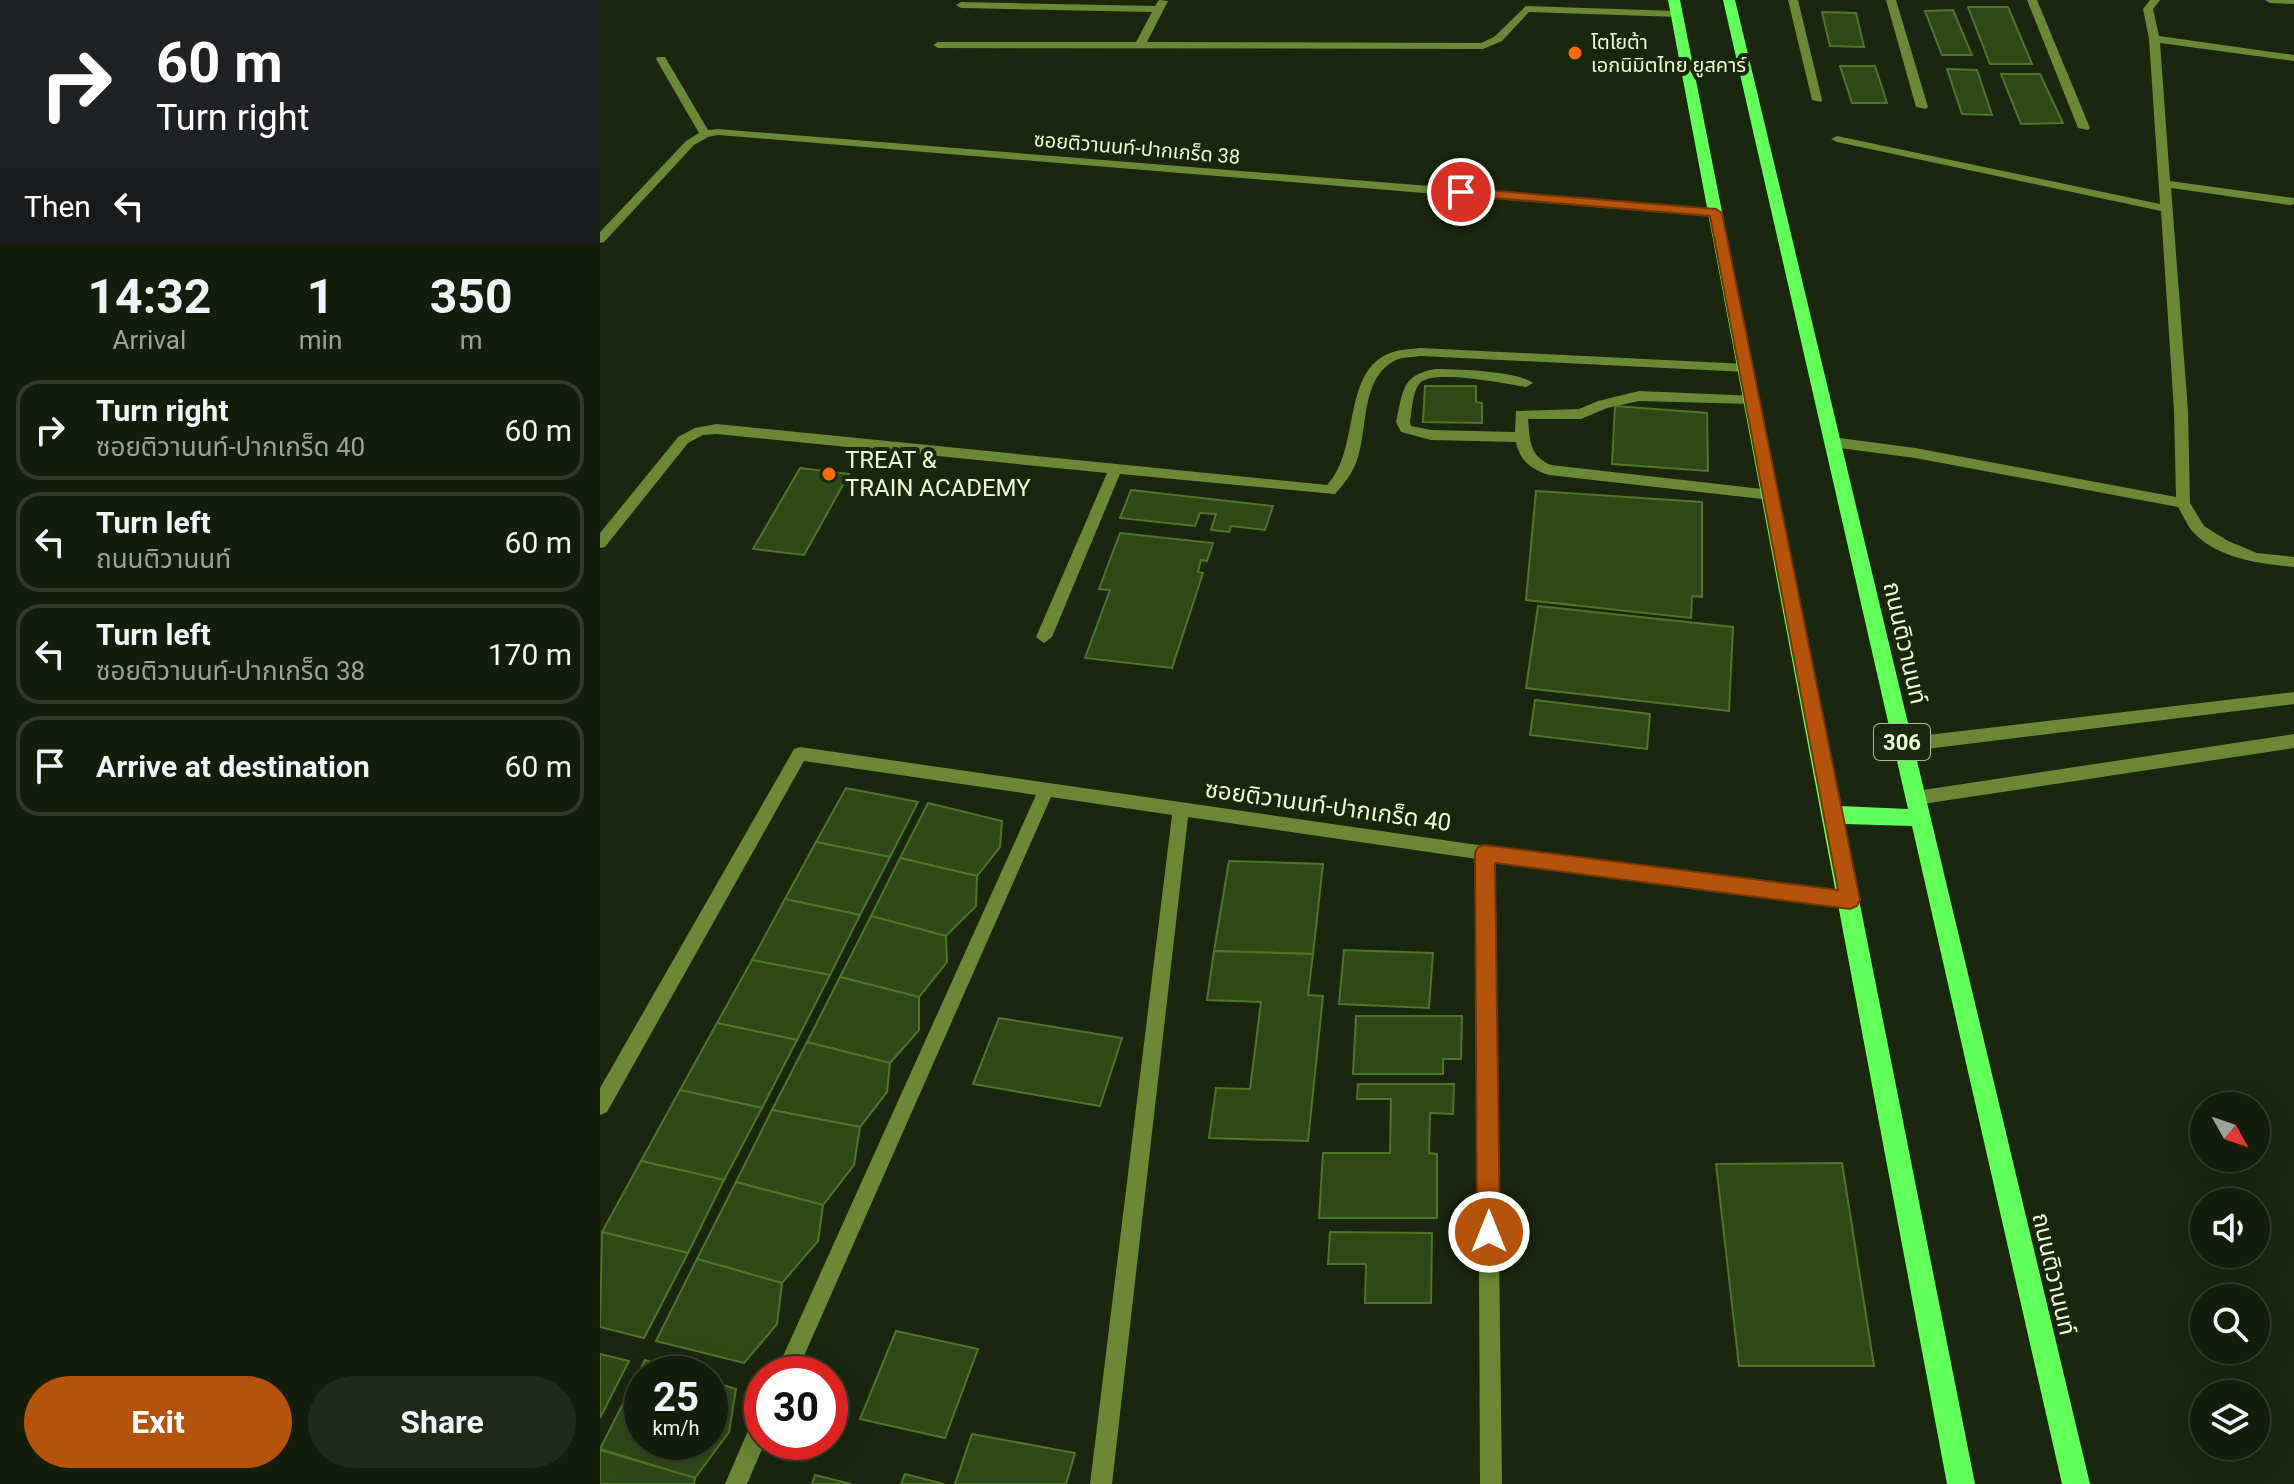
<!DOCTYPE html>
<meta charset="utf-8">
<style>
body{margin:0;font-family:Roboto,"Noto Sans Thai",sans-serif;background:#212918;color:#f1f3f6;height:100vh;display:flex;flex-direction:column;font-size:30px;white-space:nowrap}
*{box-sizing:border-box;margin:0}
p{font-size:26px;color:#9da19c}
.icon{flex:none;width:44px;height:44px;fill:none;stroke:currentColor;stroke-width:2;stroke-linecap:round;stroke-linejoin:round}
.map{position:relative;flex:1;overflow:hidden}
.drawer{display:flex;flex-direction:column;background:#141c0a;width:600px}
.drawer>*{flex:none}
.guide{background:#202124;color:#fff;overflow:hidden}
.needle{width:52px;rotate:130deg}
.tools{position:absolute;left:1590px;top:1092px;display:grid;gap:16px}
.tools a{display:grid;place-items:center;width:80px;height:80px;border-radius:50%;background:#141c0a;box-shadow:0 8px 32px #0002,0 0 0 2px #333a2b;font-size:40px}
.speed{position:absolute;left:24px;top:1356px;display:flex;gap:16px;font-size:40px;font-weight:700;text-align:center}
.speed>*{display:grid;place-content:center;width:104px;height:104px;border-radius:50%;background:#141c0a;box-shadow:0 8px 32px #0002,0 0 0 2px #333a2b;line-height:1}
.speed small{font-size:20px;font-weight:400}
.speed .limit{border:12px solid #d22;background:#fff;color:#111}
.pin{position:absolute;display:grid;place-items:center;width:68px;height:68px;color:#fff;margin:-34px;border:4px solid #fff;border-radius:50%;box-shadow:0 2px 8px #0007}
.me{position:absolute;width:88px;margin:-44px;rotate:0deg;stroke-linejoin:round;filter:drop-shadow(0 0 6px #0008)}
.turn{display:flex;align-items:center;gap:28px;height:168px;padding:0 24px;font-size:36px}
.turn .icon{width:104px;height:104px;stroke-width:2.5}
.turn b{display:block;font-size:56px;line-height:68px}
.then{display:flex;align-items:center;height:76px;padding:0 24px;background:#0003;gap:16px;font-size:30px}
.eta{display:flex;justify-content:space-evenly;align-items:center;height:136px;text-align:center}
.eta b{font-size:48px;font-weight:700;line-height:56px}
.primary-button{display:flex;gap:16px;margin-top:auto;padding:16px 24px}
.primary-button a{flex:1;height:92px;border-radius:48px;background:#b45309;color:#fff;font-size:32px;font-weight:700;line-height:92px;text-align:center}
.primary-button a+a{background:#212918;color:#f1f3f6}
ul{padding:0;list-style:none}
li{display:flex;align-items:center;gap:24px;height:100px;margin:0 16px 12px;padding:0 8px;border:4px solid #333a2b;border-radius:24px}
li div{flex:1}
li b{display:block;font-size:30px}
li em{font-style:normal}
main{display:flex;flex:1;min-height:0}
.map>svg:first-child{display:block}
</style>
<main>
<section class="drawer">
<div class="guide">
<div class="turn"><svg class="icon" aria-label="right" viewBox="0 0 24 24"><path d="M7 20v-9h11M14 6l5 5-5 5"/></svg><div><b>60 m</b>Turn right</div></div>
<div class="then">Then<svg class="icon" aria-label="left" viewBox="0 0 24 24"><path d="M17 20v-9H6M10 6l-5 5 5 5"/></svg></div>
</div>
<div class="eta">
<div><b>14:32</b><p>Arrival</p></div>
<div><b>1</b><p>min</p></div>
<div><b>350</b><p>m</p></div>
</div>
<ul>
<li><svg class="icon" aria-label="right" viewBox="0 0 24 24"><path d="M7 20v-9h11M14 6l5 5-5 5"/></svg><div><b>Turn right</b><p>ซอยติวานนท์-ปากเกร็ด 40</p></div><em>60 m</em></li>
<li><svg class="icon" aria-label="left" viewBox="0 0 24 24"><path d="M17 20v-9H6M10 6l-5 5 5 5"/></svg><div><b>Turn left</b><p>ถนนติวานนท์</p></div><em>60 m</em></li>
<li><svg class="icon" aria-label="left" viewBox="0 0 24 24"><path d="M17 20v-9H6M10 6l-5 5 5 5"/></svg><div><b>Turn left</b><p>ซอยติวานนท์-ปากเกร็ด 38</p></div><em>170 m</em></li>
<li><svg class="icon" aria-label="arrive" viewBox="0 0 24 24"><path d="M6 21V4h12l-3 4 3 4H6"/></svg><div><b>Arrive at destination</b></div><em>60 m</em></li>
</ul>
<div class="primary-button"><a>Exit</a><a>Share</a></div>
</section>
<div class="map">
<svg width="1694" height="1484" viewBox="0 0 1694 1484">
<rect width="100%" height="100%" fill="#1a260d"/>
<!-- building -->
<g fill="#2f4818" stroke="#4e7628" stroke-width="2">
<polygon points="1368,7 1408,7 1432,64 1390,64"/>
<polygon points="1353,10 1372,55 1342,55 1325,11"/>
<polygon points="1222,12 1256,13 1264,47 1230,46"/>
<polygon points="1240,66 1275,66 1287,103 1252,103"/>
<polygon points="1347,69 1377,70 1392,115 1362,114"/>
<polygon points="1401,74 1440,74 1463,123 1421,124"/>
<polygon points="825,386 876,386 876,402 882,403 882,423 823,422"/>
<polygon points="1015,406 1107,413 1108,471 1012,464"/>
<polygon points="200,468 249,474 204,555 153,549"/>
<polygon points="531,490 673,506 665,530 631,526 629,532 611,530 616,514 600,513 595,526 520,518"/>
<polygon points="936,491 1102,502 1102,597 1092,596 1091,618 926,600"/>
<polygon points="520,533 613,543 607,561 601,560 598,572 603,573 572,668 485,658 510,590 499,589"/>
<polygon points="938,606 1133,627 1129,711 926,688"/>
<polygon points="935,700 1050,714 1047,749 930,735"/>
<polygon points="246,788 318,802 290,857 216,842"/>
<polygon points="328,803 402,821 400,847 377,876 300,858"/>
<polygon points="216,842 290,857 260,915 185,899"/>
<polygon points="300,858 377,876 376,906 346,936 271,916"/>
<polygon points="629,861 723,864 713,954 614,951"/>
<polygon points="185,899 260,915 230,975 152,960"/>
<polygon points="271,916 346,936 347,962 319,997 240,977"/>
<polygon points="744,950 833,953 829,1008 739,1004"/>
<polygon points="614,951 713,954 708,995 723,996 708,1141 609,1138 616,1088 650,1089 661,1002 607,1000"/>
<polygon points="152,960 230,975 197,1040 117,1023"/>
<polygon points="240,977 319,997 319,1030 290,1063 207,1042"/>
<polygon points="756,1016 862,1016 861,1059 843,1059 843,1074 753,1074"/>
<polygon points="399,1018 522,1038 500,1106 373,1084"/>
<polygon points="117,1023 197,1040 162,1108 80,1090"/>
<polygon points="207,1042 290,1063 287,1092 260,1127 172,1110"/>
<polygon points="758,1084 854,1084 853,1114 830,1113 829,1153 837,1154 837,1218 719,1218 723,1153 790,1153 791,1099 757,1099"/>
<polygon points="80,1090 162,1108 124,1180 41,1161"/>
<polygon points="172,1110 260,1127 254,1165 223,1205 136,1182"/>
<polygon points="41,1161 124,1180 88,1253 2,1232"/>
<polygon points="1242,1163 1274,1366 1139,1366 1116,1164"/>
<polygon points="136,1182 223,1205 218,1241 182,1283 97,1259"/>
<polygon points="2,1232 88,1253 44,1338 0,1327"/>
<polygon points="730,1232 832,1233 831,1303 765,1303 766,1264 728,1264"/>
<polygon points="97,1259 182,1283 177,1324 144,1363 56,1341"/>
<polygon points="296,1331 378,1349 345,1438 260,1419"/>
<polygon points="0,1354 29,1361 0,1418"/>
<polygon points="45,1360 90,1374 42,1374 42,1442 110,1442 110,1381 136,1389 129,1432 95,1478 0,1449"/>
<polygon points="372,1434 475,1453 466,1484 355,1484"/>
<polygon points="0,1450 95,1478 94,1484 0,1484"/>
<polygon points="305,1474 344,1484 301,1484"/>
<polygon points="215,1475 251,1484 212,1484"/>
</g>
<g fill="none" stroke-linecap="round" stroke-linejoin="round">
<!-- lane -->
<g fill="#6a8835" fill-rule="evenodd">
<polygon points="559,0 568,1 547,42 881,43 894,37 926,6 1077,11 1082,14 1077,17 929,12 902,41 883,49 338,48 333,45 338,42 536,42 552,12 361,8 356,5 361,2 555,6"/>
<path d="M 1550,0 L 1560,0 L 1553,9 L 1559,36 L 1694,55 L 1694,61 L 1560,43 L 1570,181 L 1694,198 L 1694,204 L 1690,205 L 1571,188 L 1588,411 L 1590,503 L 1604,526 L 1628,541 L 1657,553 L 1694,557 L 1694,567 C 1661,564 1620,559 1595,534 C 1588,528 1583,515 1578,507 L 1315,458 L 1232,447 L 1225,442 L 1232,437 L 1315,448 L 1576,497 L 1574,411 L 1561,211 L 1237,142 L 1231,139 L 1237,136 L 1560,204 L 1549,39 L 1543,9 Z"/>
<polygon points="1665,0 1694,0 1694,4 1670,3"/>
<path d="M 821,348 L 1146,364 L 1153,368 L 1146,372 L 821,356 C 813,357 803,357 796,360 C 759,378 769,431 756,463 C 751,475 744,484 735,494 L 520,474 L 452,637 L 444,643 L 436,637 L 507,473 L 117,434 L 103,435 L 88,443 L 5,547 L 0,548 L 0,533 L 78,437 L 95,428 L 117,424 L 727,485 C 761,450 741,372 790,353 C 800,349 811,349 821,348 Z"/>
<path d="M 835,369 C 856,369 918,371 933,383 L 926,387 C 907,384 831,368 819,384 C 812,394 812,411 810,422 L 811,426 L 831,430 L 915,432 L 916,411 L 979,409 L 998,401 L 1039,391 L 1157,396 L 1157,402 L 1152,404 L 1039,401 L 1007,408 L 981,419 L 928,419 C 930,440 929,456 951,465 L 1171,490 L 1178,495 L 1171,500 L 949,475 C 931,469 920,461 916,442 L 831,440 L 801,432 L 796,422 C 803,392 801,375 835,369 Z"/>
</g>
<!-- street -->
<g fill="#6a8835" fill-rule="evenodd">
<polygon points="1188,0 1198,0 1222,100 1221,102 1212,100"/>
<polygon points="1286,0 1296,0 1328,107 1326,109 1316,107"/>
<polygon points="1427,0 1437,0 1490,128 1488,130 1478,128"/>
<polygon points="57,57 65,57 108,130 118,129 1116,209 1122,213 1116,217 118,135 108,137 94,145 4,242 0,243 0,232 86,141 99,133 56,59"/>
<polygon points="1694,692 1694,704 1302,752 1296,750 1294,745 1296,740 1302,738"/>
<polygon points="1694,734 1694,748 1316,805 1310,803 1308,798 1310,793 1316,791"/>
<polygon points="200,747 885,846 1250,892 1256,895 1259,900 1256,905 1250,908 894,861 902,1484 880,1484 877,859 588,817 512,1484 490,1484 572,815 451,797 196,1374 175,1374 436,795 204,761 7,1112 0,1115 0,1088 194,749"/>
<polygon points="162,1414 162,1442 165,1442 147,1484 125,1484 154,1417"/>
</g>
<!-- primary -->
<polygon fill="#62ff59" fill-rule="evenodd" points="1068,0 1080,0 1240,806 1308,809 1123,0 1135,0 1490,1484 1462,1484 1312,826 1244,824 1375,1484 1347,1484"/>
</g>
<!-- route -->
<polygon fill="#b45309" stroke="#753606" stroke-width="2" points="861,188 1116,209 1122,213 1260,900 1257,906 1250,909 895,863 900,1232 897,1240 889,1243 881,1240 877,1232 875,853 878,847 885,845 1238,890 1110,216 857,195 855,192"/>
<!-- markers -->
<g fill="#fd6b00" stroke="#1a260d" stroke-width="3">
<circle cx="975" cy="53" r="8"/>
<circle cx="229" cy="474" r="8"/>
</g>
<g text-anchor="middle" dominant-baseline="central" stroke-width="8" stroke-linejoin="round" paint-order="stroke">
<!-- far-poi labels -->
<g font-size="20" fill="#ecffd2" stroke="#1a260d" text-anchor="start">
<text x="991" y="42">โตโยต้า<tspan x="991" dy="23">เอกนิมิตไทย ยูสคาร์</tspan></text>
</g>
<!-- far-street labels -->
<g font-size="20" fill="#ecffd2" stroke="#1a260d">
<text transform="translate(537 148) rotate(5)">ซอยติวานนท์-ปากเกร็ด 38</text>
</g>
<!-- shield labels -->
<rect fill="#1a260d" stroke="#adbe97" stroke-width="2" x="1274" y="724" width="56" height="36" rx="6"/>
<g font-size="22" font-weight="bold" fill="#ecffd2">
<text x="1302" y="742">306</text>
</g>
<!-- poi labels -->
<g font-size="24" fill="#ecffd2" stroke="#1a260d" text-anchor="start">
<text x="245" y="460">TREAT &amp;<tspan x="245" dy="28">TRAIN ACADEMY</tspan></text>
</g>
<!-- street labels -->
<g font-size="24" fill="#ecffd2" stroke="#1a260d">
<text transform="translate(1305 643) rotate(77)">ถนนติวานนท์</text>
<text transform="translate(728 806) rotate(8)">ซอยติวานนท์-ปากเกร็ด 40</text>
<text transform="translate(1454 1274) rotate(77)">ถนนติวานนท์</text>
</g>
</g>
</svg>
<div class="tools">
<a><svg class="needle" viewBox="-14 -14 28 28"><path d="M0-13l5 13h-10z" fill="#e53935"/><path d="M0 13l5-13h-10z" fill="#9da19c"/></svg></a>
<a><svg class="icon" aria-label="sound" viewBox="0 0 24 24"><path d="M4 9h4l5-4v14l-5-4H4zM17 9q2 3 0 6"/></svg></a>
<a><svg class="icon" aria-label="search" viewBox="0 0 24 24"><circle cx="10" cy="10" r="6"/><path d="M15 15l6 6"/></svg></a>
<a><svg class="icon" aria-label="layers" viewBox="0 0 24 24"><path d="M12 4l9 5-9 5-9-5zM3 14l9 5 9-5"/></svg></a>
</div>
<div class="speed"><div>25<small>km/h</small></div><div class="limit">30</div></div>
<div class="pin" style="left:861px;top:192px;background:#d93025"><svg class="icon" aria-label="arrive" viewBox="0 0 24 24"><path d="M6 21V4h12l-3 4 3 4H6"/></svg></div>
<svg class="me" style="left:889px;top:1232px" viewBox="-20 -20 40 40"><circle r="17" fill="#b45309" stroke="#fff" stroke-width="3"/><path d="M0-11L8 9 0 5-8 9z" fill="#fff"/></svg>
</div>
</main>
